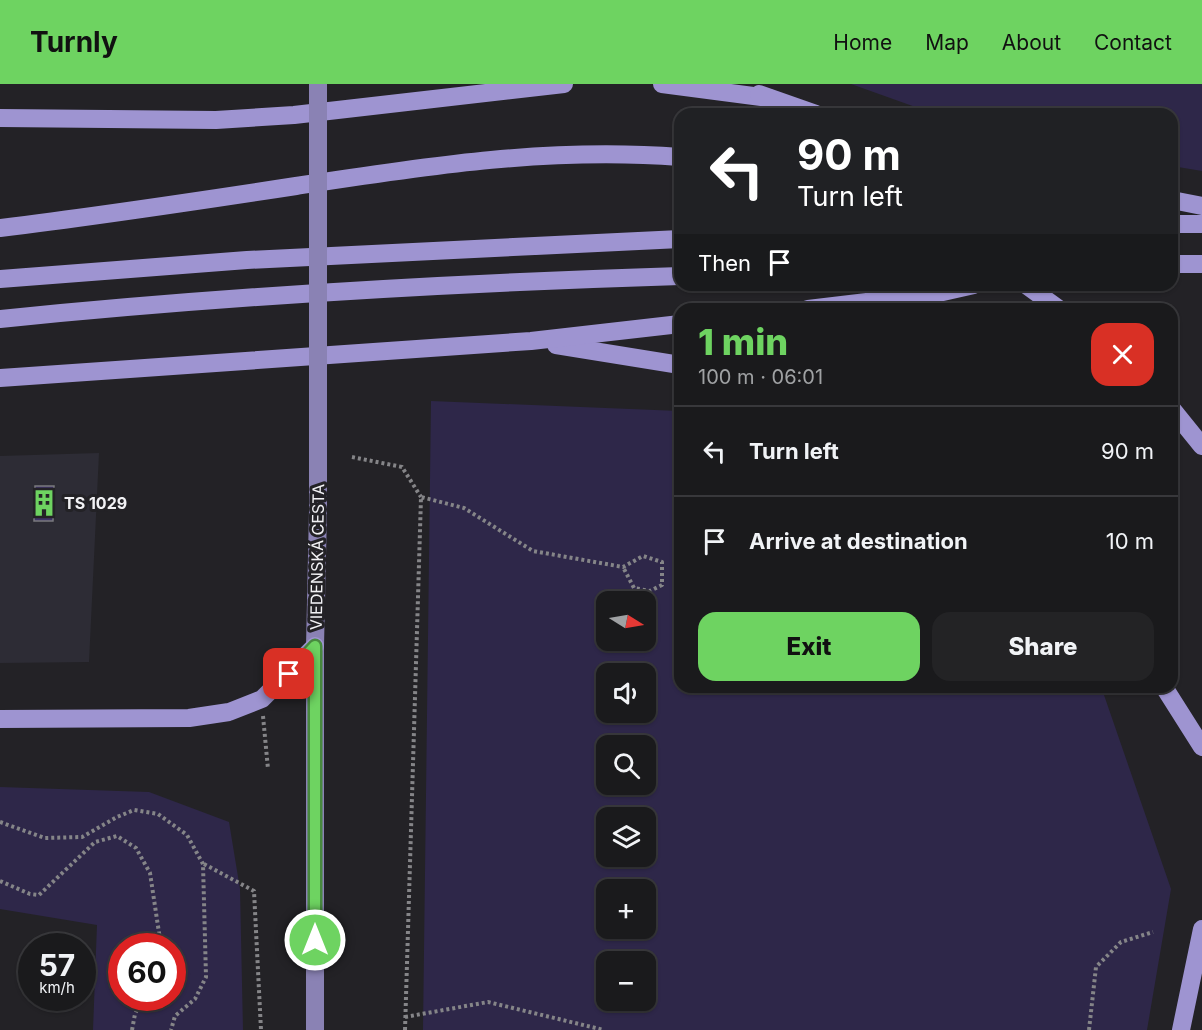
<!DOCTYPE html>
<meta charset="utf-8">
<style>
body{margin:0;font-family:Inter,sans-serif;background:#232325;color:#f1f3f6;height:100vh;display:flex;flex-direction:column;font-size:22px;white-space:nowrap}
*{box-sizing:border-box;margin:0}
p{font-size:20px;color:#9fa1a3}
.icon{flex:none;width:33px;height:33px;fill:none;stroke:currentColor;stroke-width:2;stroke-linecap:round;stroke-linejoin:round}
.map{position:relative;flex:1;overflow:hidden}
.panel{position:absolute;left:674px;top:219px;width:504px;height:390px;display:flex;flex-direction:column;background:#1a1a1c;border-radius:18px;box-shadow:0 2px 4px #0004,0 0 0 2px #38383b}
.panel>*{flex:none}
.top-card{position:absolute;left:674px;top:24px;width:504px;height:183px;border-radius:18px;box-shadow:0 2px 4px #0004,0 0 0 2px #38383b;background:#202124;color:#fff;overflow:hidden}
.needle{width:39px;rotate:101deg}
.tools{position:absolute;left:596px;top:507px;display:grid;gap:12px}
.tools a{display:grid;place-items:center;width:60px;height:60px;border-radius:12px;background:#1a1a1c;box-shadow:0 2px 4px #0004,0 0 0 2px #38383b;font-size:30px}
.speed{position:absolute;left:18px;top:849px;display:flex;gap:12px;font-size:30px;font-weight:700;text-align:center}
.speed>*{display:grid;place-content:center;width:78px;height:78px;border-radius:50%;background:#1a1a1c;box-shadow:0 2px 4px #0004,0 0 0 2px #38383b;line-height:1}
.speed small{font-size:15px;font-weight:400}
.speed .limit{border:9px solid #d22;background:#fff;color:#111}
.pin{position:absolute;display:grid;place-items:center;width:51px;height:51px;color:#fff;margin:-26px;border-radius:12px;box-shadow:0 3px 9px #0006}
.me{position:absolute;width:66px;margin:-33px;rotate:0deg;stroke-linejoin:round;filter:drop-shadow(0 0 4px #0008)}
.turn{display:flex;align-items:center;gap:21px;height:126px;padding:0 24px;font-size:27px}
.turn .icon{width:78px;height:78px;stroke-width:2.5}
.turn b{display:block;font-size:42px;line-height:51px}
.then{display:flex;align-items:center;height:57px;padding:0 24px;background:#0003;gap:12px;font-size:22px}
.round{display:grid;place-items:center;flex:none;width:63px;height:63px;border-radius:18px;background:#232325}
.head{display:flex;align-items:center;justify-content:space-between;height:102px;padding:0 24px}
h1{font-size:36px;font-weight:800;line-height:45px;color:#6ed361}
.action{display:flex;gap:12px;margin-top:auto;padding:12px 24px}
.action a{flex:1;height:69px;border-radius:18px;background:#6ed361;color:#111;font-size:24px;font-weight:800;line-height:69px;text-align:center}
.action a+a{background:#232325;color:#f1f3f6}
ul{padding:0;list-style:none}
li{display:flex;align-items:center;gap:18px;height:90px;padding:0 24px;border-top:2px solid #38383b}
li div{flex:1}
li b{display:block;font-size:22px}
li em{font-style:normal}
header{display:flex;align-items:center;gap:36px;box-sizing:border-box;height:84px;padding:0 30px;background:#6ed361;color:#111}
header strong{font-size:28px}
nav{display:flex;gap:33px;margin-inline-start:auto;font-size:21px}
.map>svg:first-child{display:block}
</style>
<header>
<strong>Turnly</strong>
<nav><a>Home</a><a>Map</a><a>About</a><a>Contact</a></nav>
</header>
<div class="map">
<svg width="1202" height="946" viewBox="0 0 1202 946">
<rect width="100%" height="100%" fill="#232226"/>
<!-- built -->
<polygon fill="#2d2c35" points="99,369 89,578 0,579 0,372"/>
<!-- green -->
<g fill="#2e2749" fill-rule="evenodd">
<polygon points="851,0 1202,0 1202,87 1172,82 1172,30 935,30"/>
<path d="M 431,317 L 679,327 L 680,603 L 1096,603 L 1104,611 L 1171,805 L 1147,946 L 423,946 ZM 606,518 L 645,518 L 645,556 L 606,556 ZM 606,590 L 645,590 L 645,628 L 606,628 ZM 606,662 L 645,662 L 645,700 L 606,700 ZM 606,734 L 645,734 L 645,772 L 606,772 ZM 606,806 L 645,806 L 645,844 L 606,844 ZM 606,878 L 645,878 L 645,916 L 606,916 Z"/>
<path d="M 0,703 L 149,708 L 229,738 L 240,805 L 243,946 L 93,946 L 97,841 L 0,825 ZM 122,862 L 172,862 L 172,914 L 122,914 Z"/>
</g>
<!-- building -->
<polygon fill="#403469" stroke="#7a7a7e" stroke-width="1.5" points="35,402 54,402 53,437 34,437"/>
<g fill="none" stroke-linecap="round" stroke-linejoin="round">
<!-- path -->
<g stroke="#858588" stroke-width="4" stroke-dasharray="3 3" stroke-linecap="butt">
<polyline points="352,373 402,383 421,413"/>
<polyline points="263,632 268,685"/>
<polyline points="0,738 45,754 82,753 117,733 134,726 158,730 187,751 203,780 206,893 195,915 175,932 171,946"/>
<polyline points="204,780 254,807 261,946"/>
<polyline points="0,797 30,810 39,811 95,758 117,752 136,764 150,789 161,862"/>
<polyline points="405,933 488,918 604,946"/>
<polyline points="132,946 135,930 143,914"/>
<polyline points="405,946 421,413 464,424 533,467 623,483 643,472 662,478 662,501 650,507 634,504 623,483"/>
<polyline points="1089,946 1096,883 1121,858 1153,848"/>
</g>
<!-- primary -->
<polyline stroke="#8a82b4" stroke-width="18" points="315,946 315,562 318,427"/>
<!-- motorway -->
<g stroke="#9e94d1" stroke-width="18">
<polyline points="662,0 769,14"/>
<polyline points="759,10 816,30"/>
<polyline points="0,34 216,36 294,31 564,0"/>
<polyline points="1172,116 1202,122"/>
<polyline points="1172,140 1202,140"/>
<path d="M 0,144 C 99,132 198,117 296,102 C 427,82 547,63 680,73"/>
<polyline points="1172,180 1202,180"/>
<polyline points="0,195 247,176 680,155"/>
<polyline points="1026,201 1059,225"/>
<polyline points="808,225 934,210 974,201"/>
<path d="M 0,235 C 226,212 453,199 680,192"/>
<polyline points="556,261 680,281"/>
<polyline points="0,294 531,257 680,240"/>
<polyline points="1172,325 1202,362"/>
<polyline points="1164,603 1202,663"/>
<polyline points="0,635 189,634 229,628 262,615 315,562"/>
<polyline points="1181,946 1202,845"/>
</g>
<!-- primary-bridge -->
<polyline stroke="#8a82b4" stroke-width="18" points="318,0 318,427"/>
</g>
<g fill="none" stroke-linecap="round" stroke-linejoin="round">
<defs>
<polyline id="route" points="289,590 315,562 315,856"/>
</defs>
<!-- route casing -->
<use href="#route" stroke="#48893f" stroke-width="15"/>
<!-- route -->
<use href="#route" stroke="#6ed361" stroke-width="10"/>
</g>
<!-- icons -->
<defs>
<symbol id="building-bare" viewBox="-9 -9 18 18"><path d="M-4-6H4V6H1V3H-1V6H-4ZM-2.5-4.3h1.7v1.8h-1.7ZM.8-4.3h1.7v1.8H.8ZM-2.5-1h1.7V.8h-1.7ZM.8-1h1.7V.8H.8Z" fill="#6ed361" stroke="#232226" stroke-width="2.5" paint-order="stroke"/></symbol>
</defs>
<g fill-rule="evenodd">
<use href="#building-bare" x="25" y="400" width="38" height="38"/>
</g>
<g text-anchor="middle" dominant-baseline="central" stroke-width="6" stroke-linejoin="round" paint-order="stroke">
<!-- poi labels -->
<g font-size="16" font-weight="bold" fill="#f2f2f5" stroke="#232226" text-anchor="start">
<text x="64" y="419">TS 1029</text>
</g>
<!-- street labels -->
<g font-size="16" fill="#f2f2f5" stroke="#232226">
<text transform="translate(317 473) rotate(-89)">VIEDENSKÁ CESTA</text>
</g>
</g>
</svg>
<div class="tools">
<a><svg class="needle" viewBox="-14 -14 28 28"><path d="M0-13l5 13h-10z" fill="#e53935"/><path d="M0 13l5-13h-10z" fill="#9fa1a3"/></svg></a>
<a><svg class="icon" aria-label="sound" viewBox="0 0 24 24"><path d="M4 9h4l5-4v14l-5-4H4zM17 9q2 3 0 6"/></svg></a>
<a><svg class="icon" aria-label="search" viewBox="0 0 24 24"><circle cx="10" cy="10" r="6"/><path d="M15 15l6 6"/></svg></a>
<a><svg class="icon" aria-label="layers" viewBox="0 0 24 24"><path d="M12 4l9 5-9 5-9-5zM3 14l9 5 9-5"/></svg></a>
<a>+</a>
<a>−</a>
</div>
<div class="speed"><div>57<small>km/h</small></div><div class="limit">60</div></div>
<div class="pin" style="left:289px;top:590px;background:#d93025"><svg class="icon" aria-label="arrive" viewBox="0 0 24 24"><path d="M6 21V4h12l-3 4 3 4H6"/></svg></div>
<svg class="me" style="left:315px;top:856px" viewBox="-20 -20 40 40"><circle r="17" fill="#6ed361" stroke="#fff" stroke-width="3"/><path d="M0-11L8 9 0 5-8 9z" fill="#fff"/></svg>
<div class="top-card">
<div class="turn"><svg class="icon" aria-label="left" viewBox="0 0 24 24"><path d="M17 20v-9H6M10 6l-5 5 5 5"/></svg><div><b>90 m</b>Turn left</div></div>
<div class="then">Then<svg class="icon" aria-label="arrive" viewBox="0 0 24 24"><path d="M6 21V4h12l-3 4 3 4H6"/></svg></div>
</div>
<section class="panel">
<div class="head"><div><h1>1 min</h1><p>100 m · 06:01</p></div><a class="round" style="background:#d93025;color:#fff"><svg class="icon" aria-label="close" viewBox="0 0 24 24"><path d="M6 6l12 12M18 6L6 18"/></svg></a></div>
<ul>
<li><svg class="icon" aria-label="left" viewBox="0 0 24 24"><path d="M17 20v-9H6M10 6l-5 5 5 5"/></svg><div><b>Turn left</b></div><em>90 m</em></li>
<li><svg class="icon" aria-label="arrive" viewBox="0 0 24 24"><path d="M6 21V4h12l-3 4 3 4H6"/></svg><div><b>Arrive at destination</b></div><em>10 m</em></li>
</ul>
<div class="action"><a>Exit</a><a>Share</a></div>
</section>
</div>
